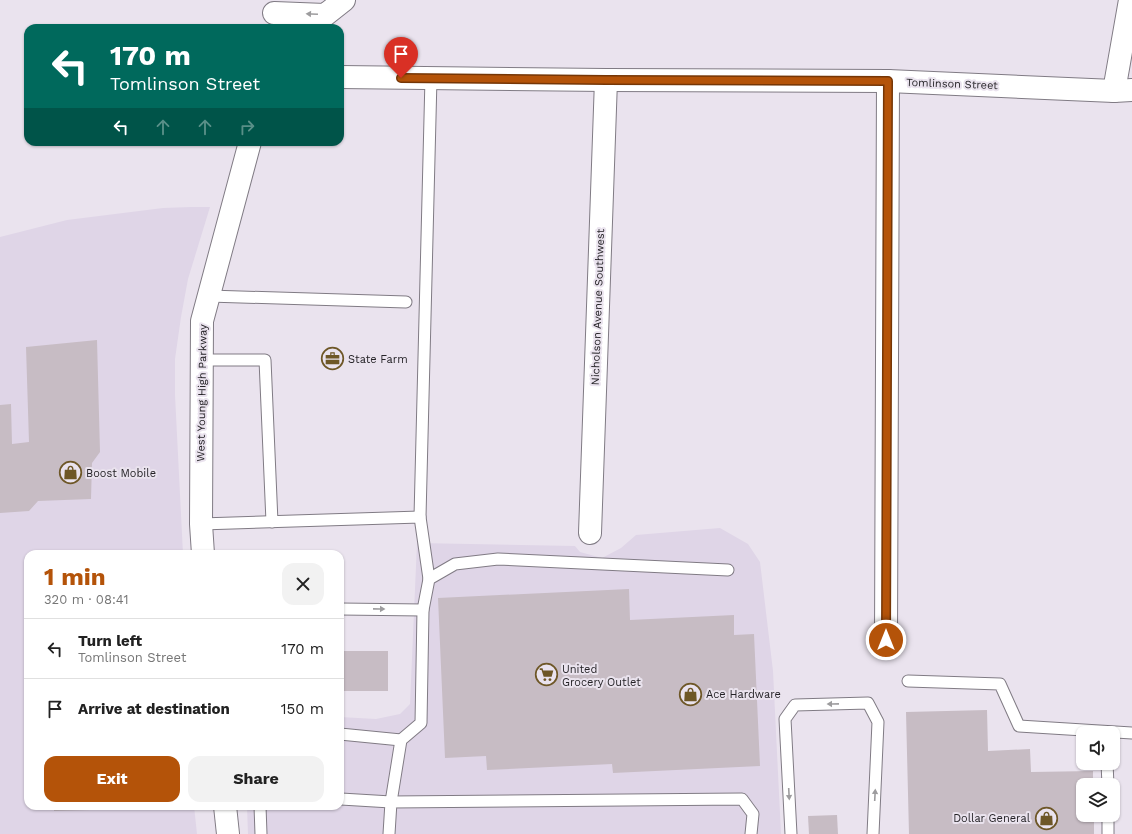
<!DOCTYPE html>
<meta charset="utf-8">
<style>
body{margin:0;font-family:"Work Sans",sans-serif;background:#f2f2f2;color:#222;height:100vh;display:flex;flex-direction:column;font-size:15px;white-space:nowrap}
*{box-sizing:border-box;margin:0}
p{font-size:13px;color:#767676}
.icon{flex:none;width:22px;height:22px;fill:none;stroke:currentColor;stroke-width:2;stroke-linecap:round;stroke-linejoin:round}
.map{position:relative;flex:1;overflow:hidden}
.side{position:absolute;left:24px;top:550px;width:320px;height:260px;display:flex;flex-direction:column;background:#fff;border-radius:12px;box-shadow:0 1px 3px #0004}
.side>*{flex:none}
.banner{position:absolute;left:24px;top:24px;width:320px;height:122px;border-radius:12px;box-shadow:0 1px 3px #0004;background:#00695c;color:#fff;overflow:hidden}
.fabs{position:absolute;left:1076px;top:726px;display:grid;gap:8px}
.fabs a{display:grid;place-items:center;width:44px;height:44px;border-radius:8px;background:#fff;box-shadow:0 1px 3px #0004;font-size:20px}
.pin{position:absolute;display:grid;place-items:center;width:34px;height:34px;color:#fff;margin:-41px -17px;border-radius:50% 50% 50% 0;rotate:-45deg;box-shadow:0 0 4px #0007}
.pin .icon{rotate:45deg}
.me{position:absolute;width:44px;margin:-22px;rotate:0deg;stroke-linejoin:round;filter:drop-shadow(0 0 3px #0008)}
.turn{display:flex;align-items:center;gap:14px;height:84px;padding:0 20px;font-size:18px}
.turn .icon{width:52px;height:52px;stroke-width:2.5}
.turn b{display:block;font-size:28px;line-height:34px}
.lanes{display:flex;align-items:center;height:38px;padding:0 20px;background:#0003;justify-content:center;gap:20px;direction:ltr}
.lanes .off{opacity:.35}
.round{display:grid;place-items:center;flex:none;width:42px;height:42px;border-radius:12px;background:#f2f2f2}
.overview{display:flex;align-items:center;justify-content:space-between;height:68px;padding:0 20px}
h1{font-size:24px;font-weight:700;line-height:30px;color:#b45309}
.button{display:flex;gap:8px;margin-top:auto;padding:8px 20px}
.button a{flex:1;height:46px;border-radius:12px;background:#b45309;color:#fff;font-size:16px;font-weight:700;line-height:46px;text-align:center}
.button a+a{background:#f2f2f2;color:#222}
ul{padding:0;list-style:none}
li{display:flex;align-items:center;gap:12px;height:60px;padding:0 20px;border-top:1px solid #e0e0e0}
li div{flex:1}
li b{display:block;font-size:15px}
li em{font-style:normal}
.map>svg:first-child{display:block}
</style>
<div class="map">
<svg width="1132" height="834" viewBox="0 0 1132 834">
<rect width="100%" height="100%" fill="#eae3ee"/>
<!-- built -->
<g fill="#dfd5e7">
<polygon points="191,207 210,207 188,279 181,317 175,359 175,395 183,554 28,554 28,806 194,806 197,834 0,834 0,237 67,220 163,208"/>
<polygon points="720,528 748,544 760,562 773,671 781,834 248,834 247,806 340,806 340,717 376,719 400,714 410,704 417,543 575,546 580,552 602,558 621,548 636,535"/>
</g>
<!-- building -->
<g fill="#c7bcc4">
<polygon points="97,340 100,452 92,463 91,499 38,501 29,511 0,513 0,405 11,404 12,444 29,442 26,347"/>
<polygon points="629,589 630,620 734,615 734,635 754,634 760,766 613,773 612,764 487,770 486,756 445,758 438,598"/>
<rect x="340" y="651" width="48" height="40"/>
<polygon points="987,710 988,751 1030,749 1031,772 1093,771 1093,785 1083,785 1083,815 1094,815 1094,834 909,834 906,712"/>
<polygon points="54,806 90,806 90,810 54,811"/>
<polygon points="837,815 838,834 809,834 808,816"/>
</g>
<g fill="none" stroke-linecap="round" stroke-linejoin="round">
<defs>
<g id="service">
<polyline points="209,296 406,302"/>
<polyline points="202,360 265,360 272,522"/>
<polyline points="420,517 431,78"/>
<polyline points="201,524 420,517 429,579"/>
<polyline points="340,609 423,610"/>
<polyline points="908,681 1000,684 1019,726 1132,733"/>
<polyline points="340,734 401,740"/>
<polyline points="1107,763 1108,785"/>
<polyline points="341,799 391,802 401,740 421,723 423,610 429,579 455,564 498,559 728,570"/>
<polyline points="260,806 261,834"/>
<polyline points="1108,815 1108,834"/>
<polyline points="389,834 391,802 742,799 753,814 751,834"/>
<polyline points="791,834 785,719 795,705 868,703 878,722 873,834"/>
</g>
<g id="minor">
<polyline points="274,13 325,15 344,0"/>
<polyline points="340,77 606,80 888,81 1114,91 1132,90"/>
<polyline points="1114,91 1130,0"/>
<polyline points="590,533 606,80"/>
<polyline points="203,554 201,524 202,321 250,142"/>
<polyline points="886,639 888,81"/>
<polyline points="225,806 228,834"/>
</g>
</defs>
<!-- service casing -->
<use href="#service" stroke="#807b84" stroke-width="13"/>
<!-- minor casing -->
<use href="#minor" stroke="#807b84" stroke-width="24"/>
<!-- service -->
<use href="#service" stroke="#fff" stroke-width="11"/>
<!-- minor -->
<use href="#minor" stroke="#fff" stroke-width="22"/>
</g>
<!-- one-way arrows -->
<defs><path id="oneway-solid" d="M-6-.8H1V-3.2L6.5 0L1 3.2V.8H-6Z"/></defs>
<g fill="#9d9c9e">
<use href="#oneway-solid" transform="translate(312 14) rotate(-177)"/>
<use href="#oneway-solid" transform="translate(379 609) rotate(1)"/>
<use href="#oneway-solid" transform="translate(833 704) rotate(179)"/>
<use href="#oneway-solid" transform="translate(789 794) rotate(87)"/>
<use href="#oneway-solid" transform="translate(875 795) rotate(-87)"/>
</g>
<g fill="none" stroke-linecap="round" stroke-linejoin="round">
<defs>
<polyline id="route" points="401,78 606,80 888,81 886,640"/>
</defs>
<!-- route casing -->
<use href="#route" stroke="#753606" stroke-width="10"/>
<!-- route -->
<use href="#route" stroke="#b45309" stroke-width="7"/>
</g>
<!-- icons -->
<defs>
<symbol id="office-ring" viewBox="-11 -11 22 22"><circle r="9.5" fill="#eae3ee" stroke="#6e5727" stroke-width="1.5"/><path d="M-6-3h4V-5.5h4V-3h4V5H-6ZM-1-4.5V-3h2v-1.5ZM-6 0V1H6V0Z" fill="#6e5727"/></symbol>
<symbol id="shop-ring" viewBox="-11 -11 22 22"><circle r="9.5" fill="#eae3ee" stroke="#6e5727" stroke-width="1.5"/><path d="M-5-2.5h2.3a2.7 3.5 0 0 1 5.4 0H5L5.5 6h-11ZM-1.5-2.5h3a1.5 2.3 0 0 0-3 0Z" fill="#6e5727"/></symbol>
<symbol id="supermarket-ring" viewBox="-11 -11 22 22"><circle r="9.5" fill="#eae3ee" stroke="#6e5727" stroke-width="1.5"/><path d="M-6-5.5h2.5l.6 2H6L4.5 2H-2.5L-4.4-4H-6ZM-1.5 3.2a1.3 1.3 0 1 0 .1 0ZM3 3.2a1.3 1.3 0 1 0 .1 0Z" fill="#6e5727"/></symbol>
</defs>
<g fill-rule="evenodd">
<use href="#office-ring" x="320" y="346" width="25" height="25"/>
<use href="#shop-ring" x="58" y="460" width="25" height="25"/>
<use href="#supermarket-ring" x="534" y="662" width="25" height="25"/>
<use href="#shop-ring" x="678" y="682" width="25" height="25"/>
<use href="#shop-ring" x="1034" y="806" width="25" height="25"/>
</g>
<g text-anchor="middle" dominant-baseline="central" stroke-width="4" stroke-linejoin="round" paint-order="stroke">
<!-- street labels -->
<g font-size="11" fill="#252327" stroke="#eae3ee">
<text transform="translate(952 84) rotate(2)">Tomlinson Street</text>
<text transform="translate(598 307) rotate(-88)">Nicholson Avenue Southwest</text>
<text transform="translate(202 393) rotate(-89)">West Young High Parkway</text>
</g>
<!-- poi labels -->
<g font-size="11" fill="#252327" stroke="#eae3ee" text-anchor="start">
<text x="348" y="359">State Farm</text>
<text x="86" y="473">Boost Mobile</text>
<text x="562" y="669">United<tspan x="562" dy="13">Grocery Outlet</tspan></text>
<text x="706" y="694">Ace Hardware</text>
<text x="1030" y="818" text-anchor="end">Dollar General</text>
</g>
</g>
</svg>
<div class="fabs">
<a><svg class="icon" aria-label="sound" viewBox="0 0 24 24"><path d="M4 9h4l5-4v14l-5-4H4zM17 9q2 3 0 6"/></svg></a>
<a><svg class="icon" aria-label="layers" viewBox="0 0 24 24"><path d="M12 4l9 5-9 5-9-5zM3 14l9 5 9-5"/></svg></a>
</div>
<div class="pin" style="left:401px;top:78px;background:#d93025"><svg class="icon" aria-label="arrive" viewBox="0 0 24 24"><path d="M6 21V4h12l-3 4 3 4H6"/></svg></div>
<svg class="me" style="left:886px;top:640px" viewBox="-20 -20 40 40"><circle r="17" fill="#b45309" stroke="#fff" stroke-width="3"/><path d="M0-11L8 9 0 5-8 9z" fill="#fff"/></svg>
<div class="banner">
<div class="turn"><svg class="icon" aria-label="left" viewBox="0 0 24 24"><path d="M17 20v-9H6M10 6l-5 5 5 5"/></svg><div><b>170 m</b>Tomlinson Street</div></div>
<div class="lanes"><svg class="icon" aria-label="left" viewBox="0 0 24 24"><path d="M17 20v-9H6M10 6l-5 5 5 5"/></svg><svg class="icon off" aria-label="ahead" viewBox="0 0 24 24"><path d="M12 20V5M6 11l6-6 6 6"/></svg><svg class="icon off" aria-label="ahead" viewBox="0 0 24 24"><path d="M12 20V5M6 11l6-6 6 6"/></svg><svg class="icon off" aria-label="right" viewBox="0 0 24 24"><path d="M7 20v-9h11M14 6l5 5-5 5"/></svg></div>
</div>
<section class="side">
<div class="overview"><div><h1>1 min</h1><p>320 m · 08:41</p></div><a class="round"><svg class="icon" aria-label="close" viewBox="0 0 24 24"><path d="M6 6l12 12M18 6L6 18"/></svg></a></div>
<ul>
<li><svg class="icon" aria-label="left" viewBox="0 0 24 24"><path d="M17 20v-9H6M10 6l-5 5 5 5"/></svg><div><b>Turn left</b><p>Tomlinson Street</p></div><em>170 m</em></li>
<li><svg class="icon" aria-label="arrive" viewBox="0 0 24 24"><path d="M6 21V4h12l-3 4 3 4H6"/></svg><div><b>Arrive at destination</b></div><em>150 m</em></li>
</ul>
<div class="button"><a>Exit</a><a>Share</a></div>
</section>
</div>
